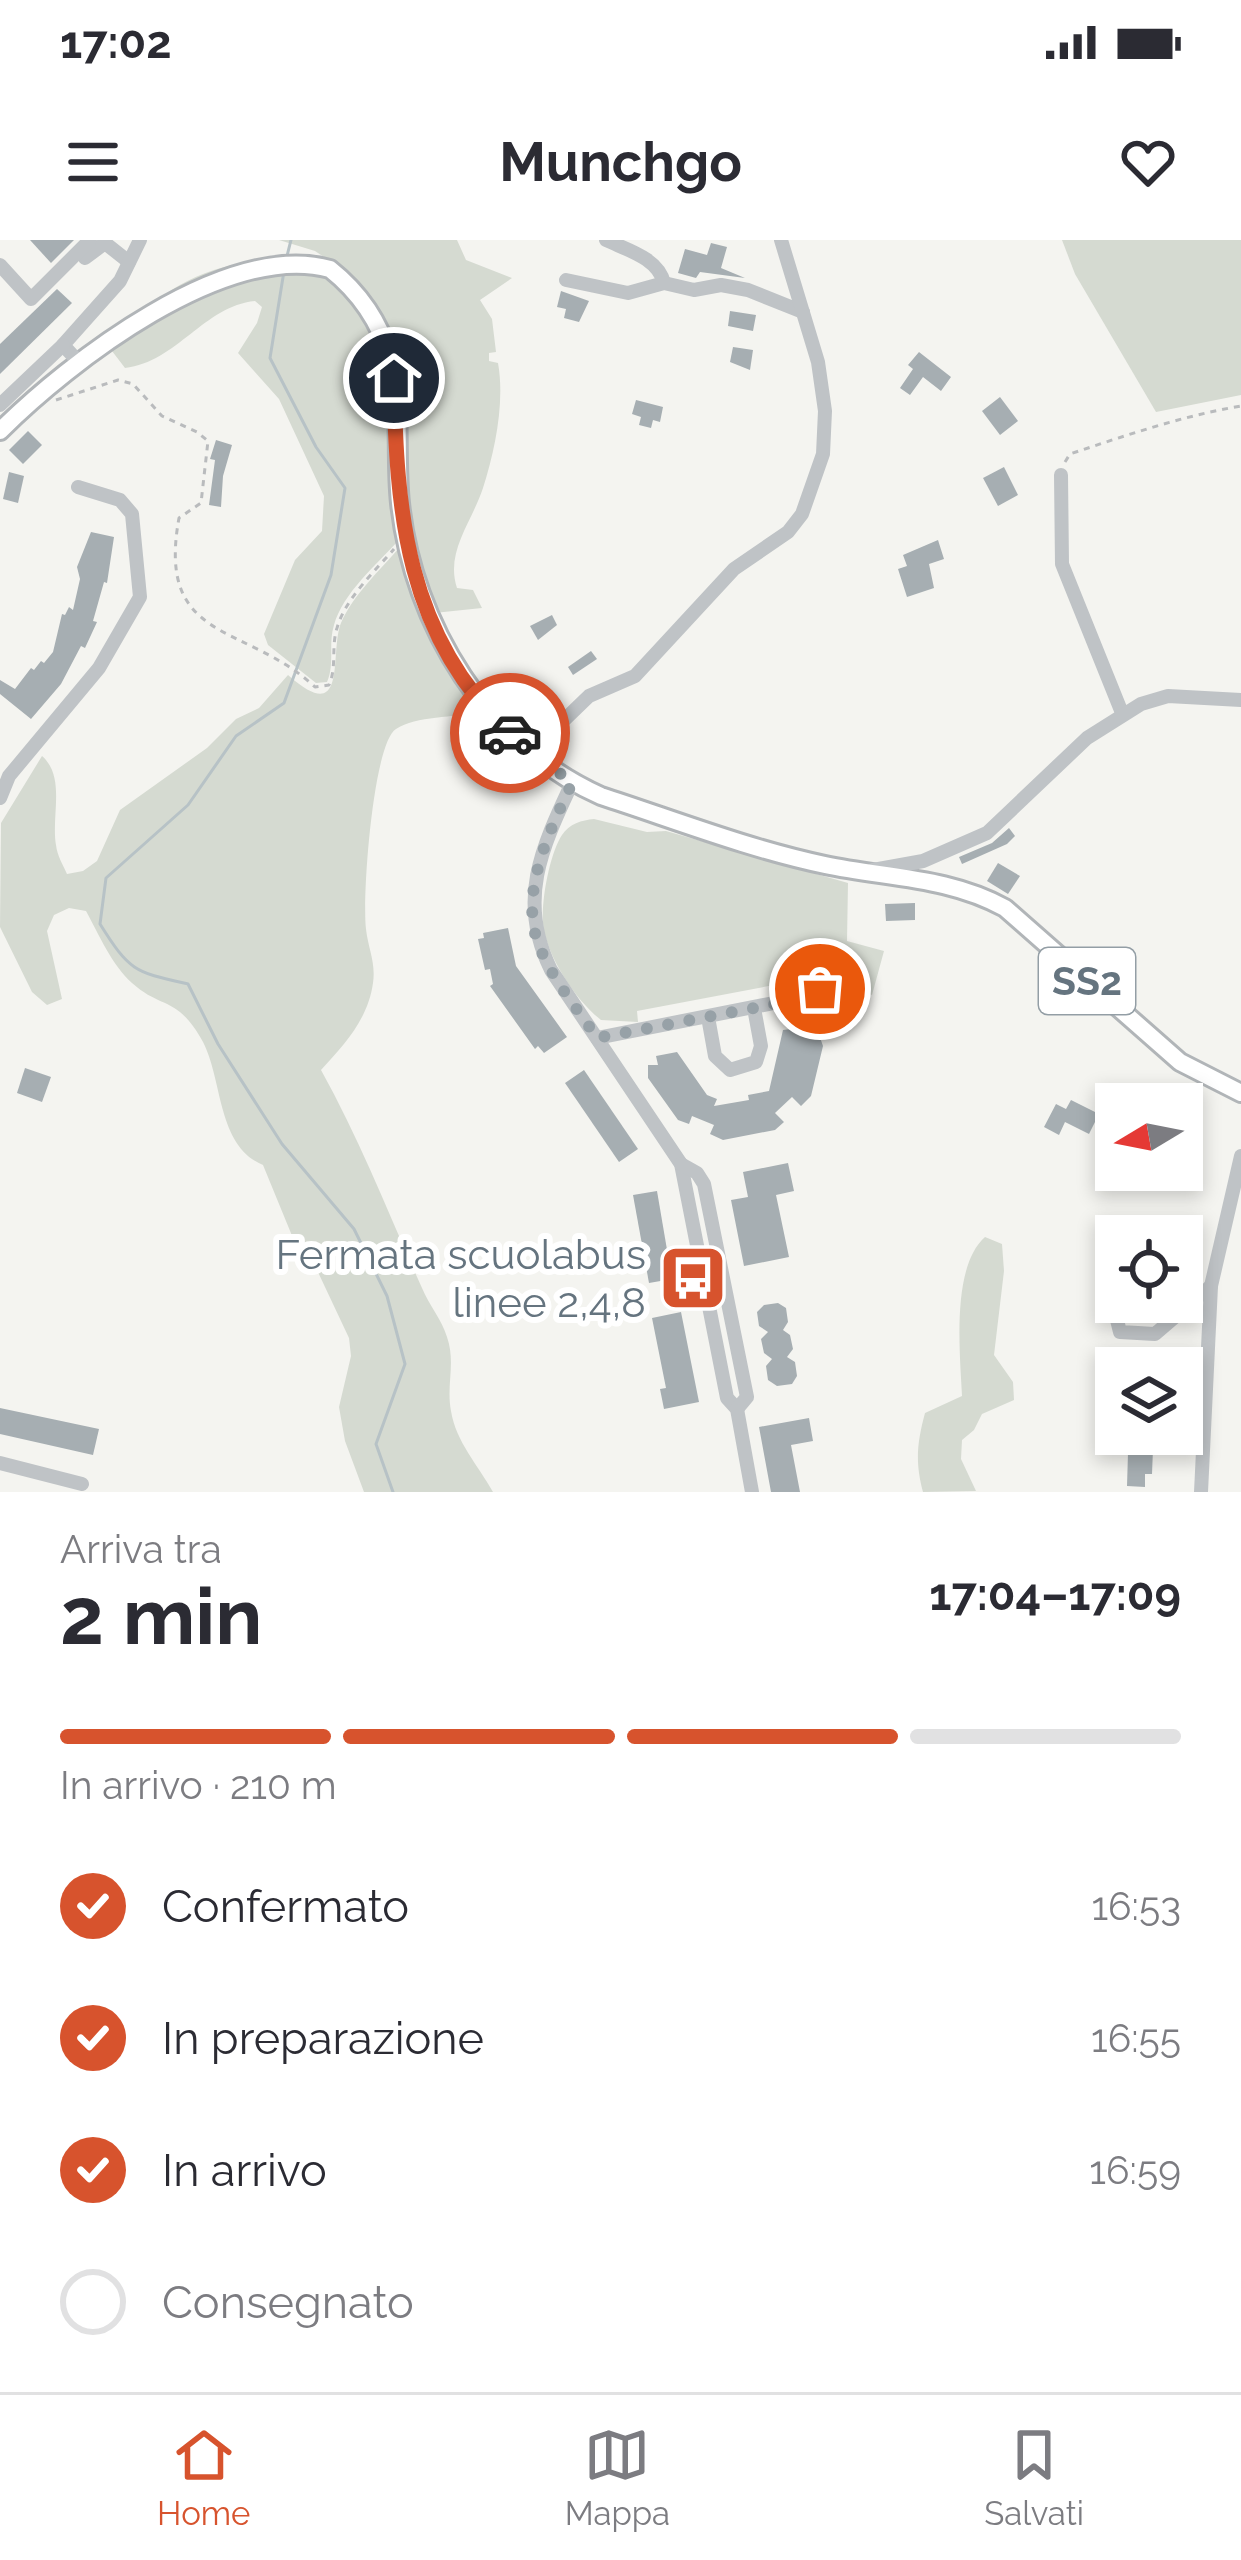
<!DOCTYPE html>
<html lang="it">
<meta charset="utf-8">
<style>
:root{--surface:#fff;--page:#f2f2f3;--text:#2b2b33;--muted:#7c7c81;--line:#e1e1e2;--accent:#d7532d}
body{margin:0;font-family:Raleway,sans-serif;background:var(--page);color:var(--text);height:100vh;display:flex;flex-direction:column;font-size:45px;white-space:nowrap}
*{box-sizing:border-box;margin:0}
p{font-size:39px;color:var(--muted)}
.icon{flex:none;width:66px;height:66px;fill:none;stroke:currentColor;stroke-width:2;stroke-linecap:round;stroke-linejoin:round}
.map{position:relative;height:1252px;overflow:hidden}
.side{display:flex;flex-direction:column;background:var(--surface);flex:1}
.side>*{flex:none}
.needle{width:78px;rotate:260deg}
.tools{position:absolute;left:1095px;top:843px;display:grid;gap:24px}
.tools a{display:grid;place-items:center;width:108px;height:108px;border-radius:0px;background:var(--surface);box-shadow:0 6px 18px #0003;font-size:60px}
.pin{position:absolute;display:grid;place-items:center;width:102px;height:102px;color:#fff;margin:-51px;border:6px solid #fff;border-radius:50%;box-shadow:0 3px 12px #0007}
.courier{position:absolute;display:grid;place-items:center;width:120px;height:120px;margin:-60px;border:9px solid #d7532d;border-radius:50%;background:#fff;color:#222;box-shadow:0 3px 15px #0007}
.headline em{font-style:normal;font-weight:700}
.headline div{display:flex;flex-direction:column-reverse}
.headline{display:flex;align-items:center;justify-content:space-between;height:204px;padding:0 60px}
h1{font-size:78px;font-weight:700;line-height:90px}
.bar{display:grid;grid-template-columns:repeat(4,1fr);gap:18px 12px;align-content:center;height:144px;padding:0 60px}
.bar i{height:15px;border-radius:9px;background:var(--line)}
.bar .on{background:var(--accent)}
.bar p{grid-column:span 4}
ol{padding:0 60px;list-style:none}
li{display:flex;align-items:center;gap:36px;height:132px}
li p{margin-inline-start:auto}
li .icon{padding:12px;border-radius:50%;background:var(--accent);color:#fff;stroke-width:4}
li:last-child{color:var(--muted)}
li i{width:66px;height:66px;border:6px solid var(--line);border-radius:50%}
.status{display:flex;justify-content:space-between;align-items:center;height:84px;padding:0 60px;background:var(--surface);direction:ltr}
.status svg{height:33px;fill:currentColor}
header{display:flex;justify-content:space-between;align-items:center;height:156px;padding:0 60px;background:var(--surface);font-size:54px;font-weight:700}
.menu{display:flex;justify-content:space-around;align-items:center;height:168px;border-top:3px solid var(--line);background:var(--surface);font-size:33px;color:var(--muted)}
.menu a{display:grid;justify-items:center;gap:6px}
.menu .on{color:var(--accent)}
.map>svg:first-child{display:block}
</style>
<div class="status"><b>17:02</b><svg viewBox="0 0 49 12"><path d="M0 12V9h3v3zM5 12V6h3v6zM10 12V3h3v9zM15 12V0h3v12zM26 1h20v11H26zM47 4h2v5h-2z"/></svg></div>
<header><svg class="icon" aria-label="menu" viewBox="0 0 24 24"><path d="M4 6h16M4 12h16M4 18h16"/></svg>Munchgo<svg class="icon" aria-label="heart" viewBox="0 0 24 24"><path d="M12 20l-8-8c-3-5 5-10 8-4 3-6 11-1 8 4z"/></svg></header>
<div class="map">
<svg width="1241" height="1252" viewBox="0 0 1241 1252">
<rect width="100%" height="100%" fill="#f4f4f0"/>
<g fill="#d5dad1">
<path d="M 279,0 L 457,0 L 466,20 L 512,38 L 480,60 L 492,79 L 496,112 L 489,113 L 489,121 L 498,123 C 505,162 495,211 483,248 C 472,282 445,312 457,348 L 473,350 L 482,368 L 434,373 L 421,338 L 407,256 L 401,137 L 342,29 L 315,11 Z"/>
<path d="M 1062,0 L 1241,0 L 1241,155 L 1156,172 L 1075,34 Z"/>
<path d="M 279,18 L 316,30 L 333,42 L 373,90 L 388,139 L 390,210 L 399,300 C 377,324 343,353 334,385 C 328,404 335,424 327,442 L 316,443 L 268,405 L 264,394 L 295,320 L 322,291 L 324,256 L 279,159 L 238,113 L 257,83 L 262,67 L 255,61 C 204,66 177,122 125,128 L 112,111 L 111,98 C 172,45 197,26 279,18 Z"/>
<path d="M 400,307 L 422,375 L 479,473 C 455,477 416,476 396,489 C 373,503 362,658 366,689 C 368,708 376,723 373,743 C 368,779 345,804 321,830 C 360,900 389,975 422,1048 C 429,1065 442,1080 447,1097 C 456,1123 446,1145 451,1171 C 456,1202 478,1225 493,1252 L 364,1252 L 345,1201 L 339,1167 L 351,1116 L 349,1098 L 317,1030 L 295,1003 L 263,925 C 217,906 223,841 203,802 C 177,755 162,770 132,743 C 112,725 99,695 86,671 L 69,668 L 54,675 L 47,691 L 62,759 L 47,765 L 32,752 L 0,687 L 1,583 L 42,516 C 66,537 51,576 56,605 C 57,615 63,625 67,634 L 83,631 L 97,621 L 120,570 L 207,508 L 236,479 L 259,468 L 288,435 C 349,489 329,412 341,383 C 353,355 380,330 400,307 Z"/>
<path d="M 594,579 L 647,592 L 666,591 L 848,643 L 847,701 L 884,711 L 872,755 L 853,747 L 856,735 L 850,719 L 828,710 L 812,719 L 804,746 L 798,750 L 795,741 L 637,771 L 638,782 L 601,780 C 577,761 553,725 545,695 C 538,673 549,614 562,595 C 569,584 582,580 594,579 Z"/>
<path d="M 985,997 L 1002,1004 L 1004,1031 L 994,1115 L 1013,1142 L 1014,1160 L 982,1174 L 974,1190 L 962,1200 L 961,1219 L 976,1251 L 923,1252 C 915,1222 917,1203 925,1173 L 962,1156 C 960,1113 951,1027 985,997 Z"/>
</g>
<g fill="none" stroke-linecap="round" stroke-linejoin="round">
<g stroke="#b7c2c6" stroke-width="3">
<path d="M 287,16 L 291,0"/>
<path d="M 284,31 L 270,118 L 316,207 L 345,248 L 331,335 L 284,463 L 236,496 L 188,565 L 106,638 L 100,684 C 130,732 135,732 188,744 L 218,804 L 282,904 L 354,989 L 387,1056 L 405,1124 L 376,1204 L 393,1252"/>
</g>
</g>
<g fill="#a6aeb2">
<path d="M 30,0 L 74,0 L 51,23 Z"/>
<path d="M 711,3 L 727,7 L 721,28 L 745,38 L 700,32 L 696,38 L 678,33 L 685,9 L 707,15 Z"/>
<path d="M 57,49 L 72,63 L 0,134 L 0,104 Z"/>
<path d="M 561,51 L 589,61 L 579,82 L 564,78 L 566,69 L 557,67 Z"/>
<path d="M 730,71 L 756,75 L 753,91 L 728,86 Z"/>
<path d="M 733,107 L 753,110 L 750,130 L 730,122 Z"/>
<path d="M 919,112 L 951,137 L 941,151 L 923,137 L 910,155 L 900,148 L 913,129 L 908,125 Z"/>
<path d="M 1000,157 L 1018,181 L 1000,195 L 982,171 Z"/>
<path d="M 636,160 L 663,167 L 660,182 L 653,180 L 651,188 L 639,185 L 641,177 L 632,174 Z"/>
<path d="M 28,191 L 42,205 L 23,224 L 9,210 Z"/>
<path d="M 216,200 L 232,205 L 223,236 L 221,267 L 209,265 L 215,220 L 210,219 Z"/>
<path d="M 1004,227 L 1018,255 L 998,266 L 983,238 Z"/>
<path d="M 9,232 L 24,236 L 18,263 L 3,259 Z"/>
<path d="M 91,292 L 114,297 L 107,343 L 104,342 L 93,381 L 97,382 L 85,408 L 81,406 L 61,444 L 31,479 L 0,454 L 0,440 L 15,449 L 31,428 L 34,430 L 41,421 L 44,423 L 53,412 L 62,374 L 65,375 L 69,367 L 73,370 L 80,339 L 77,327 Z"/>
<path d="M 938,300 L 944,319 L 929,324 L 934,348 L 907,357 L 898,329 L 907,326 L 903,315 Z"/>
<path d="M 552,375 L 557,385 L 538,400 L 530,386 Z"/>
<path d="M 591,411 L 597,419 L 573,435 L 568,427 Z"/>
<path d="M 1009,588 L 1015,596 L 1007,604 L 962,624 L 959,617 L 992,603 Z"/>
<path d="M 998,623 L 1020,636 L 1008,654 L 987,641 Z"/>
<path d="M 915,663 L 915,680 L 886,681 L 885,664 Z"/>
<path d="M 508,688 L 516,726 L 567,797 L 544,813 L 538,806 L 535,809 L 490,746 L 493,744 L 490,729 L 485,730 L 478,699 L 484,698 L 483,693 Z"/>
<path d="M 816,786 L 823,806 L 811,856 L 801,866 L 792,857 L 775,873 L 784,882 L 775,890 L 723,900 L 710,894 L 714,885 L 692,876 L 689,884 L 678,880 L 648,838 L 648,825 L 658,825 L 656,816 L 677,812 L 707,855 L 717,859 L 714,866 L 749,860 L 748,855 L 769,851 L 783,790 Z"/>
<path d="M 25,828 L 51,837 L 42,862 L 17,853 Z"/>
<path d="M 584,830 L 638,909 L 619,922 L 565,843 Z"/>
<path d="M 1071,860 L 1099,874 L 1089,894 L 1065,882 L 1059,895 L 1044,887 L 1056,864 L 1066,869 Z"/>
<path d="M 788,923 L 794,951 L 776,955 L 789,1017 L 744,1026 L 731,960 L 748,957 L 743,932 Z"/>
<path d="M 657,951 L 672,1039 L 649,1043 L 633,955 Z"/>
<path d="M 1130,1062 L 1152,1062 L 1151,1082 L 1129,1081 Z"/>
<path d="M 778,1063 L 786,1068 L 788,1082 L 783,1090 L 790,1095 L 793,1109 L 787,1117 L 795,1122 L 797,1136 L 792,1144 L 777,1146 L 768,1140 L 766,1126 L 772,1119 L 764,1113 L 761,1099 L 768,1092 L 759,1086 L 757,1072 L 764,1065 Z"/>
<path d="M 681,1072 L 699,1162 L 664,1169 L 660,1149 L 666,1148 L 652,1078 Z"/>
<path d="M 0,1168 L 99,1189 L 93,1215 L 0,1194 Z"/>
<path d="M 809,1178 L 813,1201 L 791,1205 L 800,1252 L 771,1252 L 759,1187 Z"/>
<path d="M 1139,1208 L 1153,1209 L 1152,1234 L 1145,1234 L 1145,1247 L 1127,1246 L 1128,1213 L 1138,1213 Z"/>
</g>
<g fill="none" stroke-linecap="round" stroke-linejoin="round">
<g stroke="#b1b5b8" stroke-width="22">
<path id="major" d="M 0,191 C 68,123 226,0 330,29 C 359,52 380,83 390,118 C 402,164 395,216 400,263 C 413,385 487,505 601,556 C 675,580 749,609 825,625 C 887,638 949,637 1005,668 L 1180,822 L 1241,853"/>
</g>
<g stroke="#b9bbbd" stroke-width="3" stroke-dasharray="6 6" stroke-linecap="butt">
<path d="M 56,160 L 118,140 L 133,144 L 162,176 L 197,192 L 208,201 L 201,263 L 179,278 C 156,404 245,382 315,447 L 329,445 C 337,427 331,407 337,388 C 345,359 375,331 394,309"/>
<path d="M 1065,222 L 1070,214 C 1127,195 1182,176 1241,166"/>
</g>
<g stroke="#bfc3c6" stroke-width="14">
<path d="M 606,0 C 627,10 658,18 664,43"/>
<path d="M 85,18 L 105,3 L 129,22"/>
<path d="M 0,25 L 31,59 L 90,0"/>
<path d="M 566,40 L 628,53 L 664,43 L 694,50 L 721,45 L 748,50 L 803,72"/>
<path d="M 75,118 L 63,105 L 120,41 L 140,0"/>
<path d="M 0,165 L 63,105"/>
<path d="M 1061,235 L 1062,324 L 1122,473"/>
<path d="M 531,512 L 589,456 L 635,436 L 734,329 L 788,292 L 802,274 L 823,214 L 825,171 L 818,122 L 781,0"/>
<path d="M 572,543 C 541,609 517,661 551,730 L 681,924 L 727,1158 L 737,1169 L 752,1252"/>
<path d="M 0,558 L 9,536 L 99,428 L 140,357 L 132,274 L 120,260 L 78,247"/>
<path d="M 873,630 L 923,621 L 987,593 L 1087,498 L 1141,464 L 1168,456 L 1241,460"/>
<circle cx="832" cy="737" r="17"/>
<path d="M 708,777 L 715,816 L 730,830 L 756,822 L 761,806 L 754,768"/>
<path d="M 597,798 L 824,753"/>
<path d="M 681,924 L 697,933 L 704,944 L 747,1157 L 737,1169"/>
<path d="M 1119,1062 L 1116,1076 L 1120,1092 L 1155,1094 L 1211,1046"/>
<path d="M 0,1223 L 82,1244"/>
<path d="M 1201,1252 L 1211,1046 L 1241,916"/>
</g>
<use href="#major" stroke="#fff" stroke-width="16"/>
</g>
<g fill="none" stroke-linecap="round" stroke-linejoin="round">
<path stroke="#97a1a7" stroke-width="12" stroke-dasharray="0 21.6" d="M 510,493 L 572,543 C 551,588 519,652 538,703 C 551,738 577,768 597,798 L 801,759 L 824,752 L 820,749"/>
<path stroke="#d7532d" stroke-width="15" d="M 394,138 C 396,271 406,397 510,493"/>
</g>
<defs>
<g id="bus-square" transform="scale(3.45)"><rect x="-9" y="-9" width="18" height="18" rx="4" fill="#d7532d" stroke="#fff"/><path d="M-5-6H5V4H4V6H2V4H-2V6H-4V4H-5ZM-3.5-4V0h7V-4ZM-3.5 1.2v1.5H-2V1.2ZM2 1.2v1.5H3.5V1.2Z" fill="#fff"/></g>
</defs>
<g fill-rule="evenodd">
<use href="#bus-square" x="693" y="1038"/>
</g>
<g text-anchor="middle" stroke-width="12" stroke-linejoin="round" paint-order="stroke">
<rect fill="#fff" stroke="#939ea5" stroke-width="3" x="1039" y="708" width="96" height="66" rx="9"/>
<g font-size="39" font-weight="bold" fill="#65747f">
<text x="1087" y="755">SS2</text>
</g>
<g font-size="42" fill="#65747f" stroke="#fff" text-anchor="end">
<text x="646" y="1029">Fermata scuolabus<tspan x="646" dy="48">linee 2,4,8</tspan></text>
</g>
</g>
</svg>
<div class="tools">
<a><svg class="needle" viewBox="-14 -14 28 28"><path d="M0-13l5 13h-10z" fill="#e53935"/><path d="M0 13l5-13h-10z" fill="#7c7c81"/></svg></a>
<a><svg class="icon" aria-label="locate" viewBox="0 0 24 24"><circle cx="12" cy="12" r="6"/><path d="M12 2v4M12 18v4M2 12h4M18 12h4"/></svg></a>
<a><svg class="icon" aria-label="layers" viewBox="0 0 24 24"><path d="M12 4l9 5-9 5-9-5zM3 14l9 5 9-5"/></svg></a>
</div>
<div class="pin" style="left:820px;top:749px;background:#ea580c"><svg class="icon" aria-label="bag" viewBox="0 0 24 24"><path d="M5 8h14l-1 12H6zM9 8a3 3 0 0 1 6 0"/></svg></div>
<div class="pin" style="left:394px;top:138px;background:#1f2937"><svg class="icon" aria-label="home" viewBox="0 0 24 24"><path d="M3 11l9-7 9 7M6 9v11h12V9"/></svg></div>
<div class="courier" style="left:510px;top:493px"><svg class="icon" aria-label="car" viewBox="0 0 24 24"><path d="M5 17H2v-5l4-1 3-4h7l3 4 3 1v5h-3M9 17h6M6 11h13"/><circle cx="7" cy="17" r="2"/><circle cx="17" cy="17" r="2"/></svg></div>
</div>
<section class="side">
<div class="headline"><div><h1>2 min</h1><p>Arriva tra</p></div><em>17:04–17:09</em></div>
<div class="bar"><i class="on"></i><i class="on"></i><i class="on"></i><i></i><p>In arrivo · 210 m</p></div>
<ol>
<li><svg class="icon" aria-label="check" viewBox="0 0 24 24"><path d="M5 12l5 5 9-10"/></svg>Confermato<p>16:53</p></li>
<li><svg class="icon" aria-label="check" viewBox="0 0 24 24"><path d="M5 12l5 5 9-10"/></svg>In preparazione<p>16:55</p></li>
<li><svg class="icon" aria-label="check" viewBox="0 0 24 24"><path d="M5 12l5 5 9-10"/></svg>In arrivo<p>16:59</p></li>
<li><i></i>Consegnato</li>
</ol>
</section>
<nav class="menu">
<a class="on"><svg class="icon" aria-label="home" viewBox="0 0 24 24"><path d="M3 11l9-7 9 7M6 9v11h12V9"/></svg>Home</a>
<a><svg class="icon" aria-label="map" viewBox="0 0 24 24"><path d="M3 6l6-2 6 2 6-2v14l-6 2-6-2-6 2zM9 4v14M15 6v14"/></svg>Mappa</a>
<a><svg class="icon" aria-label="saved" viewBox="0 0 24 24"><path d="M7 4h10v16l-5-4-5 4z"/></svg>Salvati</a>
</nav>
